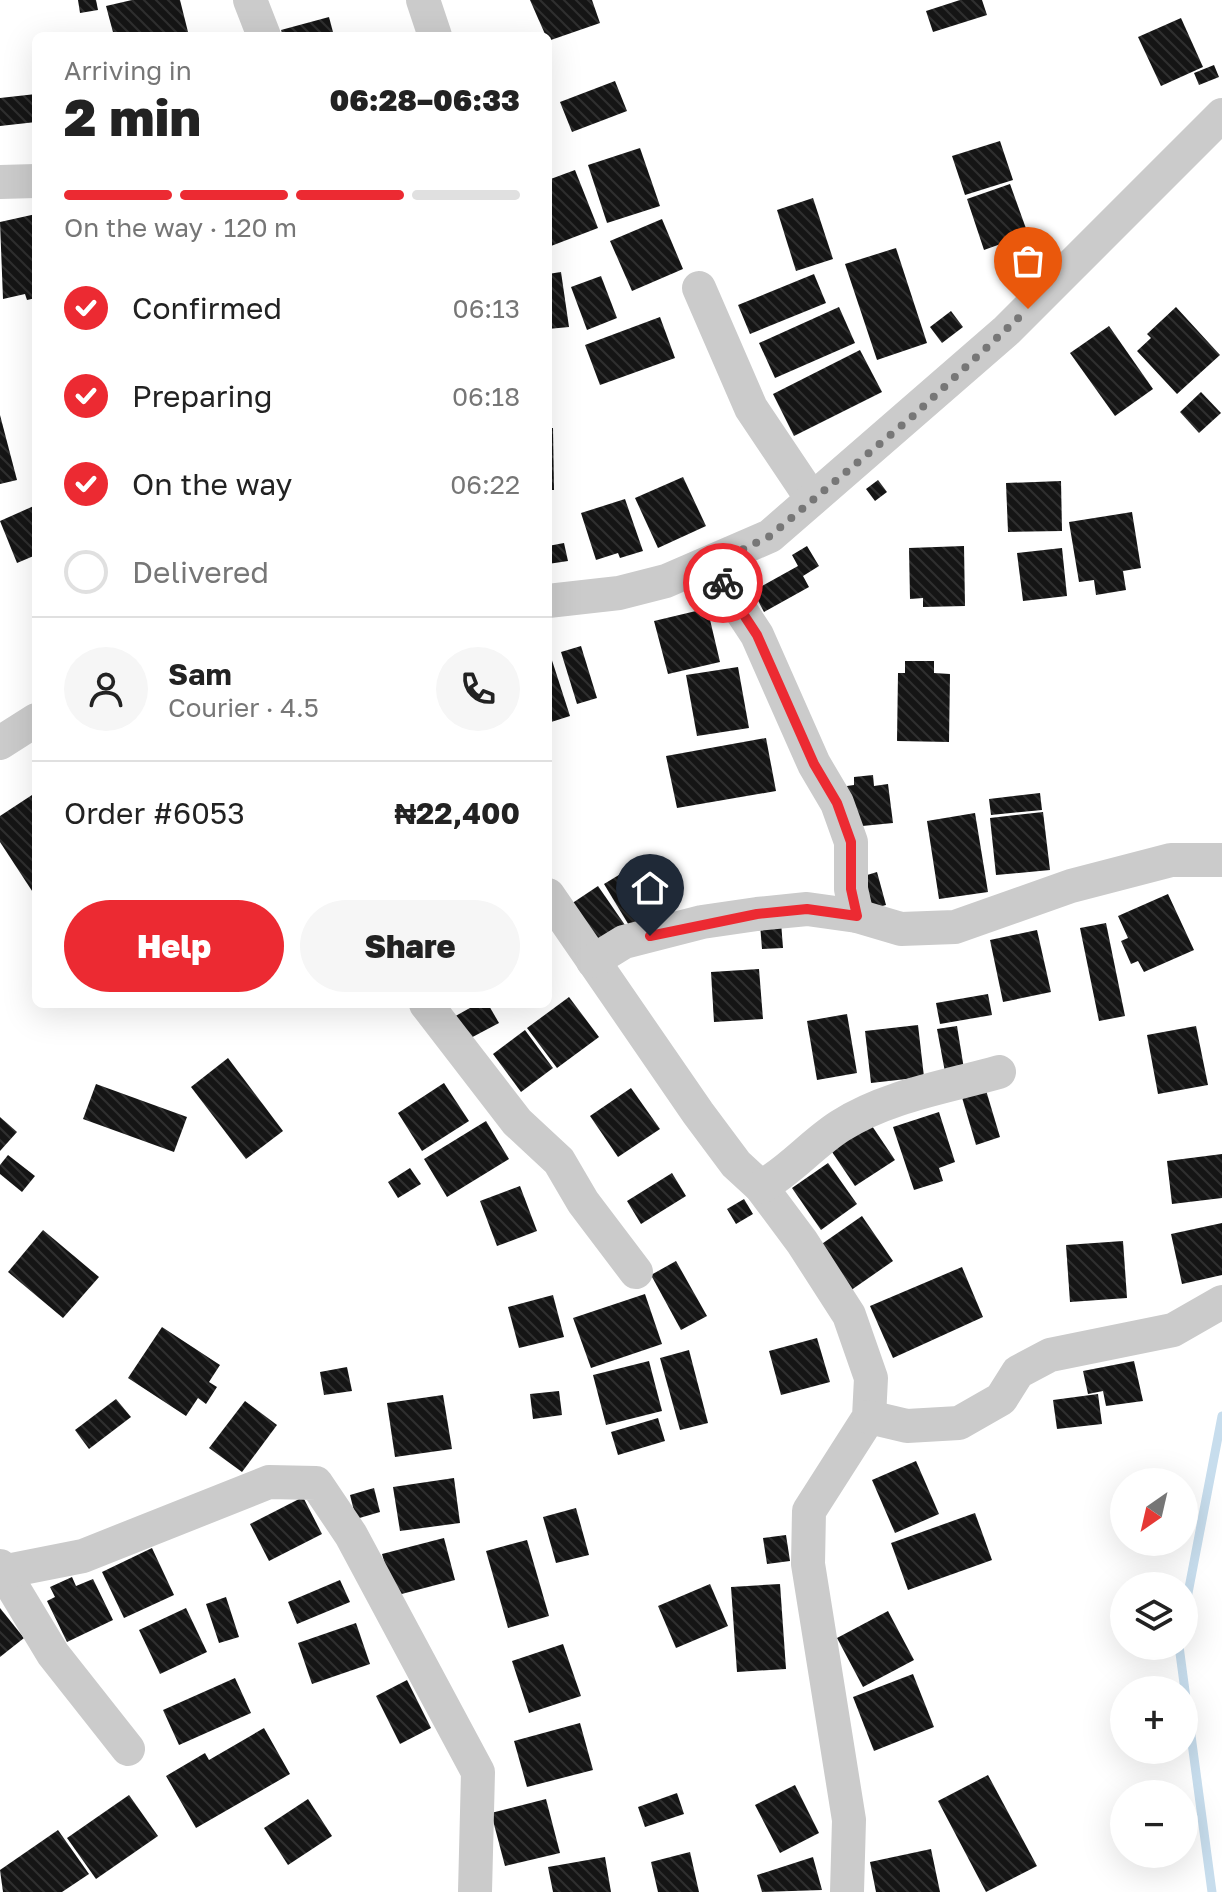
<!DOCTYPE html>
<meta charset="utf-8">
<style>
:root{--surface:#fff;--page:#f6f6f6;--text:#222;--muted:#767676;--line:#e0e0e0;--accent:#ec2a32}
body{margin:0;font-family:"Golos Text",sans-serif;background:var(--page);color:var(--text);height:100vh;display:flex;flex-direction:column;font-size:30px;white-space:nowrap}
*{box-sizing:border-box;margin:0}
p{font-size:26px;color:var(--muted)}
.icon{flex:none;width:44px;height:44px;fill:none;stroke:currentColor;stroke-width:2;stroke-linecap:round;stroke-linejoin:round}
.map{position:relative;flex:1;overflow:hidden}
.details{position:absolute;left:32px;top:32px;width:520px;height:976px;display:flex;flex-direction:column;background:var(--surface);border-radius:12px;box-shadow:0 8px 32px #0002}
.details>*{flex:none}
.needle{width:52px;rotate:214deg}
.controls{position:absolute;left:1110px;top:1468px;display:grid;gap:16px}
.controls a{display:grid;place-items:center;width:88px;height:88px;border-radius:50%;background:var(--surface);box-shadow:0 8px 32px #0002;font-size:40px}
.pin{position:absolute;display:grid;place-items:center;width:68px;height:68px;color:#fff;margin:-82px -34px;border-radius:50% 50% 50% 0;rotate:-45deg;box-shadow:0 0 8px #0007}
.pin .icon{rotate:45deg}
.courier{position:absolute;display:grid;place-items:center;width:80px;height:80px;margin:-40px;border:6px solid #ec2a32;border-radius:50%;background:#fff;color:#222;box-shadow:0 2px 10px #0007}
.summary em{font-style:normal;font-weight:800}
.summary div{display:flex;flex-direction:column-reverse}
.summary{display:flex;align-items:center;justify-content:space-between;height:136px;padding:0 32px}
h1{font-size:52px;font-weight:800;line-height:60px}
.bar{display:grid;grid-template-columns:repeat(4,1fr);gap:12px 8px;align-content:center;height:96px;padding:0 32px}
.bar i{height:10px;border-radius:6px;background:var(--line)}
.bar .current{background:var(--accent)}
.bar p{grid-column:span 4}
.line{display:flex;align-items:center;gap:20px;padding:0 32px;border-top:2px solid var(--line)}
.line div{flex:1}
.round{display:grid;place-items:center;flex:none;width:84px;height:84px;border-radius:42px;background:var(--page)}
ol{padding:0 32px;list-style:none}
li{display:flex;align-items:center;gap:24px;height:88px}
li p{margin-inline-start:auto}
li .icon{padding:8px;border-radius:50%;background:var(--accent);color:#fff;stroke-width:4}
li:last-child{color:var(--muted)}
li i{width:44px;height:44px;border:4px solid var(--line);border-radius:50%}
.button{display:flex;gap:16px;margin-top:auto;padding:16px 32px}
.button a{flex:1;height:92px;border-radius:48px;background:var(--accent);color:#fff;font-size:32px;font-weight:800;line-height:92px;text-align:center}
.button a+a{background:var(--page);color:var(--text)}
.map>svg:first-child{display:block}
</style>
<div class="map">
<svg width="1222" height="1892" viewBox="0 0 1222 1892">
<defs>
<pattern id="building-back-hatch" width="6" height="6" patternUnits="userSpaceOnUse" patternTransform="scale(2)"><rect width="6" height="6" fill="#151515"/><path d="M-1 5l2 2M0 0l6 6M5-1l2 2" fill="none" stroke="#2f2f2f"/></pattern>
</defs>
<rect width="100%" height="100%" fill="#fff"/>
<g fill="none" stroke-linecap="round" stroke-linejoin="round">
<g stroke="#c7dded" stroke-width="9">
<path d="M 1184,1614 L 1222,1416"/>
<path d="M 1179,1646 L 1212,1892"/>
</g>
</g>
<g fill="url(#building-back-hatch)">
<path d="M 78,0 L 96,0 L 98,10 L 80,13 Z"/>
<path d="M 132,0 L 180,0 L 189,36 L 114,36 L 106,6 Z"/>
<path d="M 530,0 L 592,0 L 600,23 L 548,41 Z"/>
<path d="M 960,0 L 982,0 L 987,15 L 933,32 L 926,11 Z"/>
<path d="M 329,17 L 334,36 L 283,36 L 281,30 Z"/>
<path d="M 1181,18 L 1203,67 L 1161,86 L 1138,37 Z"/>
<path d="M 1214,65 L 1219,77 L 1199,85 L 1194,73 Z"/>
<path d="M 615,81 L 627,111 L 572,132 L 560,102 Z"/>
<path d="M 36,94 L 36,122 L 0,126 L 0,98 Z"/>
<path d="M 1000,141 L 1013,180 L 965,195 L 952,156 Z"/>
<path d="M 640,148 L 660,206 L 607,223 L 588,165 Z"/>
<path d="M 575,170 L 598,228 L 551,246 L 548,180 Z"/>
<path d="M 1010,184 L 1028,234 L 984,250 L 967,199 Z"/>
<path d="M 813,198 L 833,259 L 796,271 L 777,210 Z"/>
<path d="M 36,214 L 36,298 L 27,300 L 25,294 L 3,299 L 0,222 Z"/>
<path d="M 662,219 L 683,269 L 632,291 L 610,241 Z"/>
<path d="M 896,248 L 927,343 L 877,360 L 845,264 Z"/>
<path d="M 561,272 L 569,327 L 548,329 L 548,274 Z"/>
<path d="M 814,274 L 826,303 L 750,334 L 738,305 Z"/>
<path d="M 601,276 L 617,318 L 587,330 L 571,287 Z"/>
<path d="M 839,307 L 855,343 L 775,378 L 759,343 Z"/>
<path d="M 1176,307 L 1220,355 L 1177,394 L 1137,351 L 1151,338 L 1147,334 Z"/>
<path d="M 951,311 L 963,327 L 942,343 L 930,327 Z"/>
<path d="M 660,317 L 675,358 L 600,385 L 585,345 Z"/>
<path d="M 1109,326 L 1153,389 L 1115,416 L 1070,353 Z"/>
<path d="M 860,350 L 882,392 L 794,436 L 773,394 Z"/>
<path d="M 1201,392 L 1221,413 L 1199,433 L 1180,412 Z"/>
<path d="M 0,415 L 17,480 L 0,484 Z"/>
<path d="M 548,428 L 553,428 L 554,490 L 548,490 Z"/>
<path d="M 683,477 L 706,526 L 658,548 L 635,498 Z"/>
<path d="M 878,480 L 887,492 L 875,501 L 866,489 Z"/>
<path d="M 1061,481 L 1062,531 L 1008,532 L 1006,483 Z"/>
<path d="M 625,499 L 643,551 L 620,558 L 618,553 L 596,560 L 581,513 Z"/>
<path d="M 36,505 L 36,555 L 17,563 L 0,521 Z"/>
<path d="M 1132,512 L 1141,568 L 1123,571 L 1126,590 L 1096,595 L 1094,580 L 1079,582 L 1069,522 Z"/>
<path d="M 564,543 L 568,561 L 548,564 L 548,546 Z"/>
<path d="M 807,546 L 819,566 L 803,576 L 809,587 L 764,612 L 753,591 L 798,566 L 792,555 Z"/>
<path d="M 964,546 L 965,606 L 923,607 L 923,598 L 910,599 L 909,548 Z"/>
<path d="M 1062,548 L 1067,596 L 1023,601 L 1017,553 Z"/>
<path d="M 710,590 L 714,605 L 707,607 L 720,662 L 668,674 L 654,621 L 696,611 L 692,595 Z"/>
<path d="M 581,646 L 597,698 L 577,704 L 561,652 Z"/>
<path d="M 548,648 L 570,716 L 548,723 Z"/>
<path d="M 905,661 L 934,661 L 934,673 L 950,674 L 949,742 L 897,741 L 898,673 L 905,673 Z"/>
<path d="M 738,667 L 749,728 L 697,736 L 686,675 Z"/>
<path d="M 766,738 L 776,791 L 677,808 L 666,756 Z"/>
<path d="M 873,775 L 874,786 L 888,784 L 893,823 L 852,827 L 847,786 L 854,785 L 854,777 Z"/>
<path d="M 1040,793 L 1042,810 L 991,815 L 989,799 Z"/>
<path d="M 32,795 L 36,801 L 36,897 L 0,842 L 0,816 Z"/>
<path d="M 1043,812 L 1050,870 L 996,875 L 990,818 Z"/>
<path d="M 975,813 L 988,892 L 939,899 L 927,821 Z"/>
<path d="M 652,855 L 678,898 L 630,927 L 604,884 Z"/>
<path d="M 877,872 L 886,905 L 864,911 L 854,879 Z"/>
<path d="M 598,886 L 627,928 L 593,951 L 565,908 Z"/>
<path d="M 1168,894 L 1194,950 L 1144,972 L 1138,961 L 1131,964 L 1121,941 L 1128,938 L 1118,916 Z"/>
<path d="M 781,922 L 783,948 L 762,949 L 760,924 Z"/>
<path d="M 1106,923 L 1125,1016 L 1099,1021 L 1080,928 Z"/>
<path d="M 1037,930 L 1051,992 L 1003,1002 L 990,940 Z"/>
<path d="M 759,969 L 763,1019 L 714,1022 L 711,972 Z"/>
<path d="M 988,994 L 992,1015 L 940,1024 L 936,1003 Z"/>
<path d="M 569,997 L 599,1037 L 557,1068 L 527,1028 Z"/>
<path d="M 477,1004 L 488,1004 L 499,1023 L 465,1041 L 452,1018 Z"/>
<path d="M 847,1014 L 857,1073 L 817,1080 L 807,1021 Z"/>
<path d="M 918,1025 L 924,1077 L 871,1083 L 865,1031 Z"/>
<path d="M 957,1026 L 964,1069 L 945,1072 L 937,1029 Z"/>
<path d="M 1196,1026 L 1208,1085 L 1158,1094 L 1147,1035 Z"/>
<path d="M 525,1030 L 553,1068 L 521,1092 L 493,1054 Z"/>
<path d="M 228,1058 L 283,1131 L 246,1159 L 191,1087 Z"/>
<path d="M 444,1083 L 469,1121 L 422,1151 L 398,1113 Z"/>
<path d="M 96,1084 L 187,1117 L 174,1152 L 83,1119 Z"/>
<path d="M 985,1087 L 1000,1137 L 976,1145 L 961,1094 Z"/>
<path d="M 631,1088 L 660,1129 L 618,1157 L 590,1116 Z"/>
<path d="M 939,1112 L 955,1162 L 939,1168 L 943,1181 L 914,1190 L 893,1127 Z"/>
<path d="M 0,1117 L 17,1132 L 0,1151 Z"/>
<path d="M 868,1120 L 895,1160 L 855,1186 L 828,1146 Z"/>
<path d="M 486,1121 L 509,1159 L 447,1197 L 424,1159 Z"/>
<path d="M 1222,1154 L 1222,1198 L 1172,1204 L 1167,1161 Z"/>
<path d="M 8,1155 L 35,1176 L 22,1192 L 0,1174 L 0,1165 Z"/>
<path d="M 828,1163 L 857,1204 L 821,1230 L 792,1188 Z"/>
<path d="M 410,1168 L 421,1184 L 398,1198 L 388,1182 Z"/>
<path d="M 672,1173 L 686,1196 L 641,1224 L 627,1201 Z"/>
<path d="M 520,1186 L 537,1231 L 497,1246 L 480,1201 Z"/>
<path d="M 744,1199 L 753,1214 L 736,1224 L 727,1209 Z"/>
<path d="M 862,1216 L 893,1261 L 847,1293 L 816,1248 Z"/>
<path d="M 1222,1223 L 1222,1275 L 1182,1284 L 1171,1234 Z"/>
<path d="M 43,1230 L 99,1277 L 63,1318 L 8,1272 Z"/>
<path d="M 1123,1241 L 1127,1298 L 1070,1302 L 1066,1245 Z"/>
<path d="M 676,1261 L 707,1316 L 681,1330 L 651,1275 Z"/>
<path d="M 962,1267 L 983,1317 L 893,1358 L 870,1306 Z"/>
<path d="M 645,1294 L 662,1344 L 591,1368 L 573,1318 Z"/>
<path d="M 553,1295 L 564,1337 L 519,1348 L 508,1307 Z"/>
<path d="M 162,1327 L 220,1365 L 209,1382 L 217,1387 L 206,1404 L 198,1398 L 186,1416 L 128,1378 Z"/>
<path d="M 817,1338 L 830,1382 L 781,1395 L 769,1351 Z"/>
<path d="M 689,1350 L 708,1423 L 680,1430 L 660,1358 Z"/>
<path d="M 649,1361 L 662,1411 L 606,1425 L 593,1375 Z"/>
<path d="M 1134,1361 L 1143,1401 L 1106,1406 L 1103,1391 L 1088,1394 L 1083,1371 Z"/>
<path d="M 347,1367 L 352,1391 L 324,1395 L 320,1372 Z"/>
<path d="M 559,1391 L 562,1415 L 533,1419 L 530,1394 Z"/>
<path d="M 1098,1394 L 1102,1424 L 1057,1429 L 1053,1400 Z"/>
<path d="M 443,1395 L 452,1449 L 395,1457 L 387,1403 Z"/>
<path d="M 116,1399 L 131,1417 L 89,1449 L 75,1430 Z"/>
<path d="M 245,1401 L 277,1425 L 242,1472 L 209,1448 Z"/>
<path d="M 658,1418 L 665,1441 L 618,1455 L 611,1432 Z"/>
<path d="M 916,1461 L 939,1514 L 895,1533 L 872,1480 Z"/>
<path d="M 454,1478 L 460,1523 L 400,1531 L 393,1487 Z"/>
<path d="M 374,1488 L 380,1512 L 356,1519 L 350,1495 Z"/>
<path d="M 303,1497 L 322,1534 L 269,1561 L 250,1524 Z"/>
<path d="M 576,1508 L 589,1555 L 556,1563 L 543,1517 Z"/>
<path d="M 975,1513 L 992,1560 L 908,1590 L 891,1543 Z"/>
<path d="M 786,1535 L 790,1561 L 767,1564 L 763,1538 Z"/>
<path d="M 444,1538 L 455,1580 L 394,1596 L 382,1554 Z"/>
<path d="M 527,1540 L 549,1616 L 508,1628 L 486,1551 Z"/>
<path d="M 152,1548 L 174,1595 L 124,1618 L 102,1572 Z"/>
<path d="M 72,1577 L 76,1586 L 93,1579 L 113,1620 L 67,1642 L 47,1601 L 55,1597 L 50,1587 Z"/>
<path d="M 340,1580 L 350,1602 L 297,1624 L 288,1602 Z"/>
<path d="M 710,1584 L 728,1626 L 676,1648 L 658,1606 Z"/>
<path d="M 780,1584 L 786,1669 L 737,1672 L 731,1587 Z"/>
<path d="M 226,1597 L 239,1637 L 219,1643 L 206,1604 Z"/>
<path d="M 0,1608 L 24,1638 L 0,1657 Z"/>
<path d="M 186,1608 L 207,1652 L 160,1674 L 139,1630 Z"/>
<path d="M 888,1611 L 914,1660 L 863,1687 L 837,1638 Z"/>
<path d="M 356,1623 L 370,1664 L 312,1684 L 298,1643 Z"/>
<path d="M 563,1644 L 581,1696 L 529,1713 L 512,1661 Z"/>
<path d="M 913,1674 L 934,1727 L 874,1751 L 853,1697 Z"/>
<path d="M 235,1678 L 251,1713 L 179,1745 L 163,1710 Z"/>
<path d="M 407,1680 L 431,1728 L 400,1744 L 376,1696 Z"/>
<path d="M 580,1723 L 593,1770 L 527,1787 L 514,1741 Z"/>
<path d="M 264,1728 L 290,1774 L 196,1828 L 166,1776 L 205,1753 L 209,1760 Z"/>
<path d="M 988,1775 L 1037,1866 L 986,1892 L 938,1801 Z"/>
<path d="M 795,1785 L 819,1833 L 780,1853 L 755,1805 Z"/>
<path d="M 677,1793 L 684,1814 L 645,1827 L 638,1807 Z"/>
<path d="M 129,1795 L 158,1836 L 96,1879 L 67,1838 Z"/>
<path d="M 308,1799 L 332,1836 L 288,1865 L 264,1828 Z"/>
<path d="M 546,1799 L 560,1853 L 505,1866 L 491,1813 Z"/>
<path d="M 58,1830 L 89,1874 L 62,1892 L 3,1892 L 0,1870 Z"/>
<path d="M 931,1849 L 940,1892 L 876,1892 L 870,1862 Z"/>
<path d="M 690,1852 L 699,1892 L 658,1892 L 651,1862 Z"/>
<path d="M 605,1857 L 611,1892 L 553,1892 L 548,1867 Z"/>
<path d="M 813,1857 L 822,1890 L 762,1892 L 757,1875 Z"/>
</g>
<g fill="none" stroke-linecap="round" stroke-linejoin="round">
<g stroke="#cbcbcb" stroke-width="34">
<path d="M 250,0 L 264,36"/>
<path d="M 423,0 L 435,36"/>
<path d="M 0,182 L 36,181"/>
<path d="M 699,288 L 751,408 L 812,499"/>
<path d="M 711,565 L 757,635 L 814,764 L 837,803 L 851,842 L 851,889 L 857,916"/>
<path d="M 548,601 L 619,593 L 666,581 L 770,536 L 1007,330 L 1222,115"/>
<path d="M 0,743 L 36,720"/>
<path d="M 548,895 L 698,1113 L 736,1164 L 761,1187 L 802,1242 L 849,1315 L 871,1378 L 869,1417 L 809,1511 L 808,1564 L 849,1820 L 847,1892"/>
<path d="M 593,961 L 624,942 L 702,922 L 757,914 L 807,909 L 857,916 L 901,929 L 955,927 L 1071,886 L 1171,860 L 1222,860"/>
<path d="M 426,1004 L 517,1122 L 559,1161 L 583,1202 L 636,1272"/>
<path d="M 761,1187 C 791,1170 812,1144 840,1126 C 887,1096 946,1087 999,1072"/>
<path d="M 869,1417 L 907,1426 L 959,1423 L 1001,1399 L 1018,1372 L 1050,1355 L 1173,1330 L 1222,1302"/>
<path d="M 0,1566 L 53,1654 L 128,1749"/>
<path d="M 2,1572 L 83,1556 L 269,1482 L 316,1483 L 351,1535 L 478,1772 L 475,1892"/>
</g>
</g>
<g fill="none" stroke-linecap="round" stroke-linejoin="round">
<path stroke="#777" stroke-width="8" stroke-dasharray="0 14.4" d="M 723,583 L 711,565 L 770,536 L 913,416 L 1028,309"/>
<path stroke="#ec2a32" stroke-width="10" d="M 650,936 L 757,914 L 807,909 L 857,916 L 851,889 L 851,842 L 837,803 L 814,764 L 757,635 L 723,583"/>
</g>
</svg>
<div class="controls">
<a><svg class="needle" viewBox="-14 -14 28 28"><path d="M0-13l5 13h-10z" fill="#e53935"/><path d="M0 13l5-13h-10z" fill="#767676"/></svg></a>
<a><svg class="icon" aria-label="layers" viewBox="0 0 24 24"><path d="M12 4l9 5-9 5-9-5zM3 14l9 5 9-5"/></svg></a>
<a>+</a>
<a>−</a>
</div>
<div class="pin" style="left:1028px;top:309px;background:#ea580c"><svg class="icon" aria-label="bag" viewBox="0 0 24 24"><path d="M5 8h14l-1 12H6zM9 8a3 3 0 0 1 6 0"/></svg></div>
<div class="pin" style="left:650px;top:936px;background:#1f2937"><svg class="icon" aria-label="home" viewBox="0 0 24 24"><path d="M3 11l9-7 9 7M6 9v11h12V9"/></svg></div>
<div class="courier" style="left:723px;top:583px"><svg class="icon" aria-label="bike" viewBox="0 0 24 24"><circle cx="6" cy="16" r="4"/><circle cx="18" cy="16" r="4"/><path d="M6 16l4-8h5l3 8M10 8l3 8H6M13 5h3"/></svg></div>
<section class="details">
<div class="summary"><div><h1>2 min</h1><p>Arriving in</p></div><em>06:28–06:33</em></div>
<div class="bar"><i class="current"></i><i class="current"></i><i class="current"></i><i></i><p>On the way · 120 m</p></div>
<ol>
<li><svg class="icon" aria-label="check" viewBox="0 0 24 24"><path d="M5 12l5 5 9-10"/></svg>Confirmed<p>06:13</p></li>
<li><svg class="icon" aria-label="check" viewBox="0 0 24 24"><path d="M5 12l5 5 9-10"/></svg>Preparing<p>06:18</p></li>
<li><svg class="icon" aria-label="check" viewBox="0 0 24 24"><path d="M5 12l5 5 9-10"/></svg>On the way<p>06:22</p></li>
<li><i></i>Delivered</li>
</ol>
<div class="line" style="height:144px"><a class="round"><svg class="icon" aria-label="person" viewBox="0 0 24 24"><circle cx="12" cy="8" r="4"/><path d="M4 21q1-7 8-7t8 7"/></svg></a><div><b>Sam</b><p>Courier · 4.5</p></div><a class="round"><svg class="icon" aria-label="phone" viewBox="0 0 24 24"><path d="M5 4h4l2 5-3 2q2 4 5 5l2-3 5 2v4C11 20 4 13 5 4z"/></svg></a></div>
<div class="line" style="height:104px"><div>Order #6053</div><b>₦22,400</b></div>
<div class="button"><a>Help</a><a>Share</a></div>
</section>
</div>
